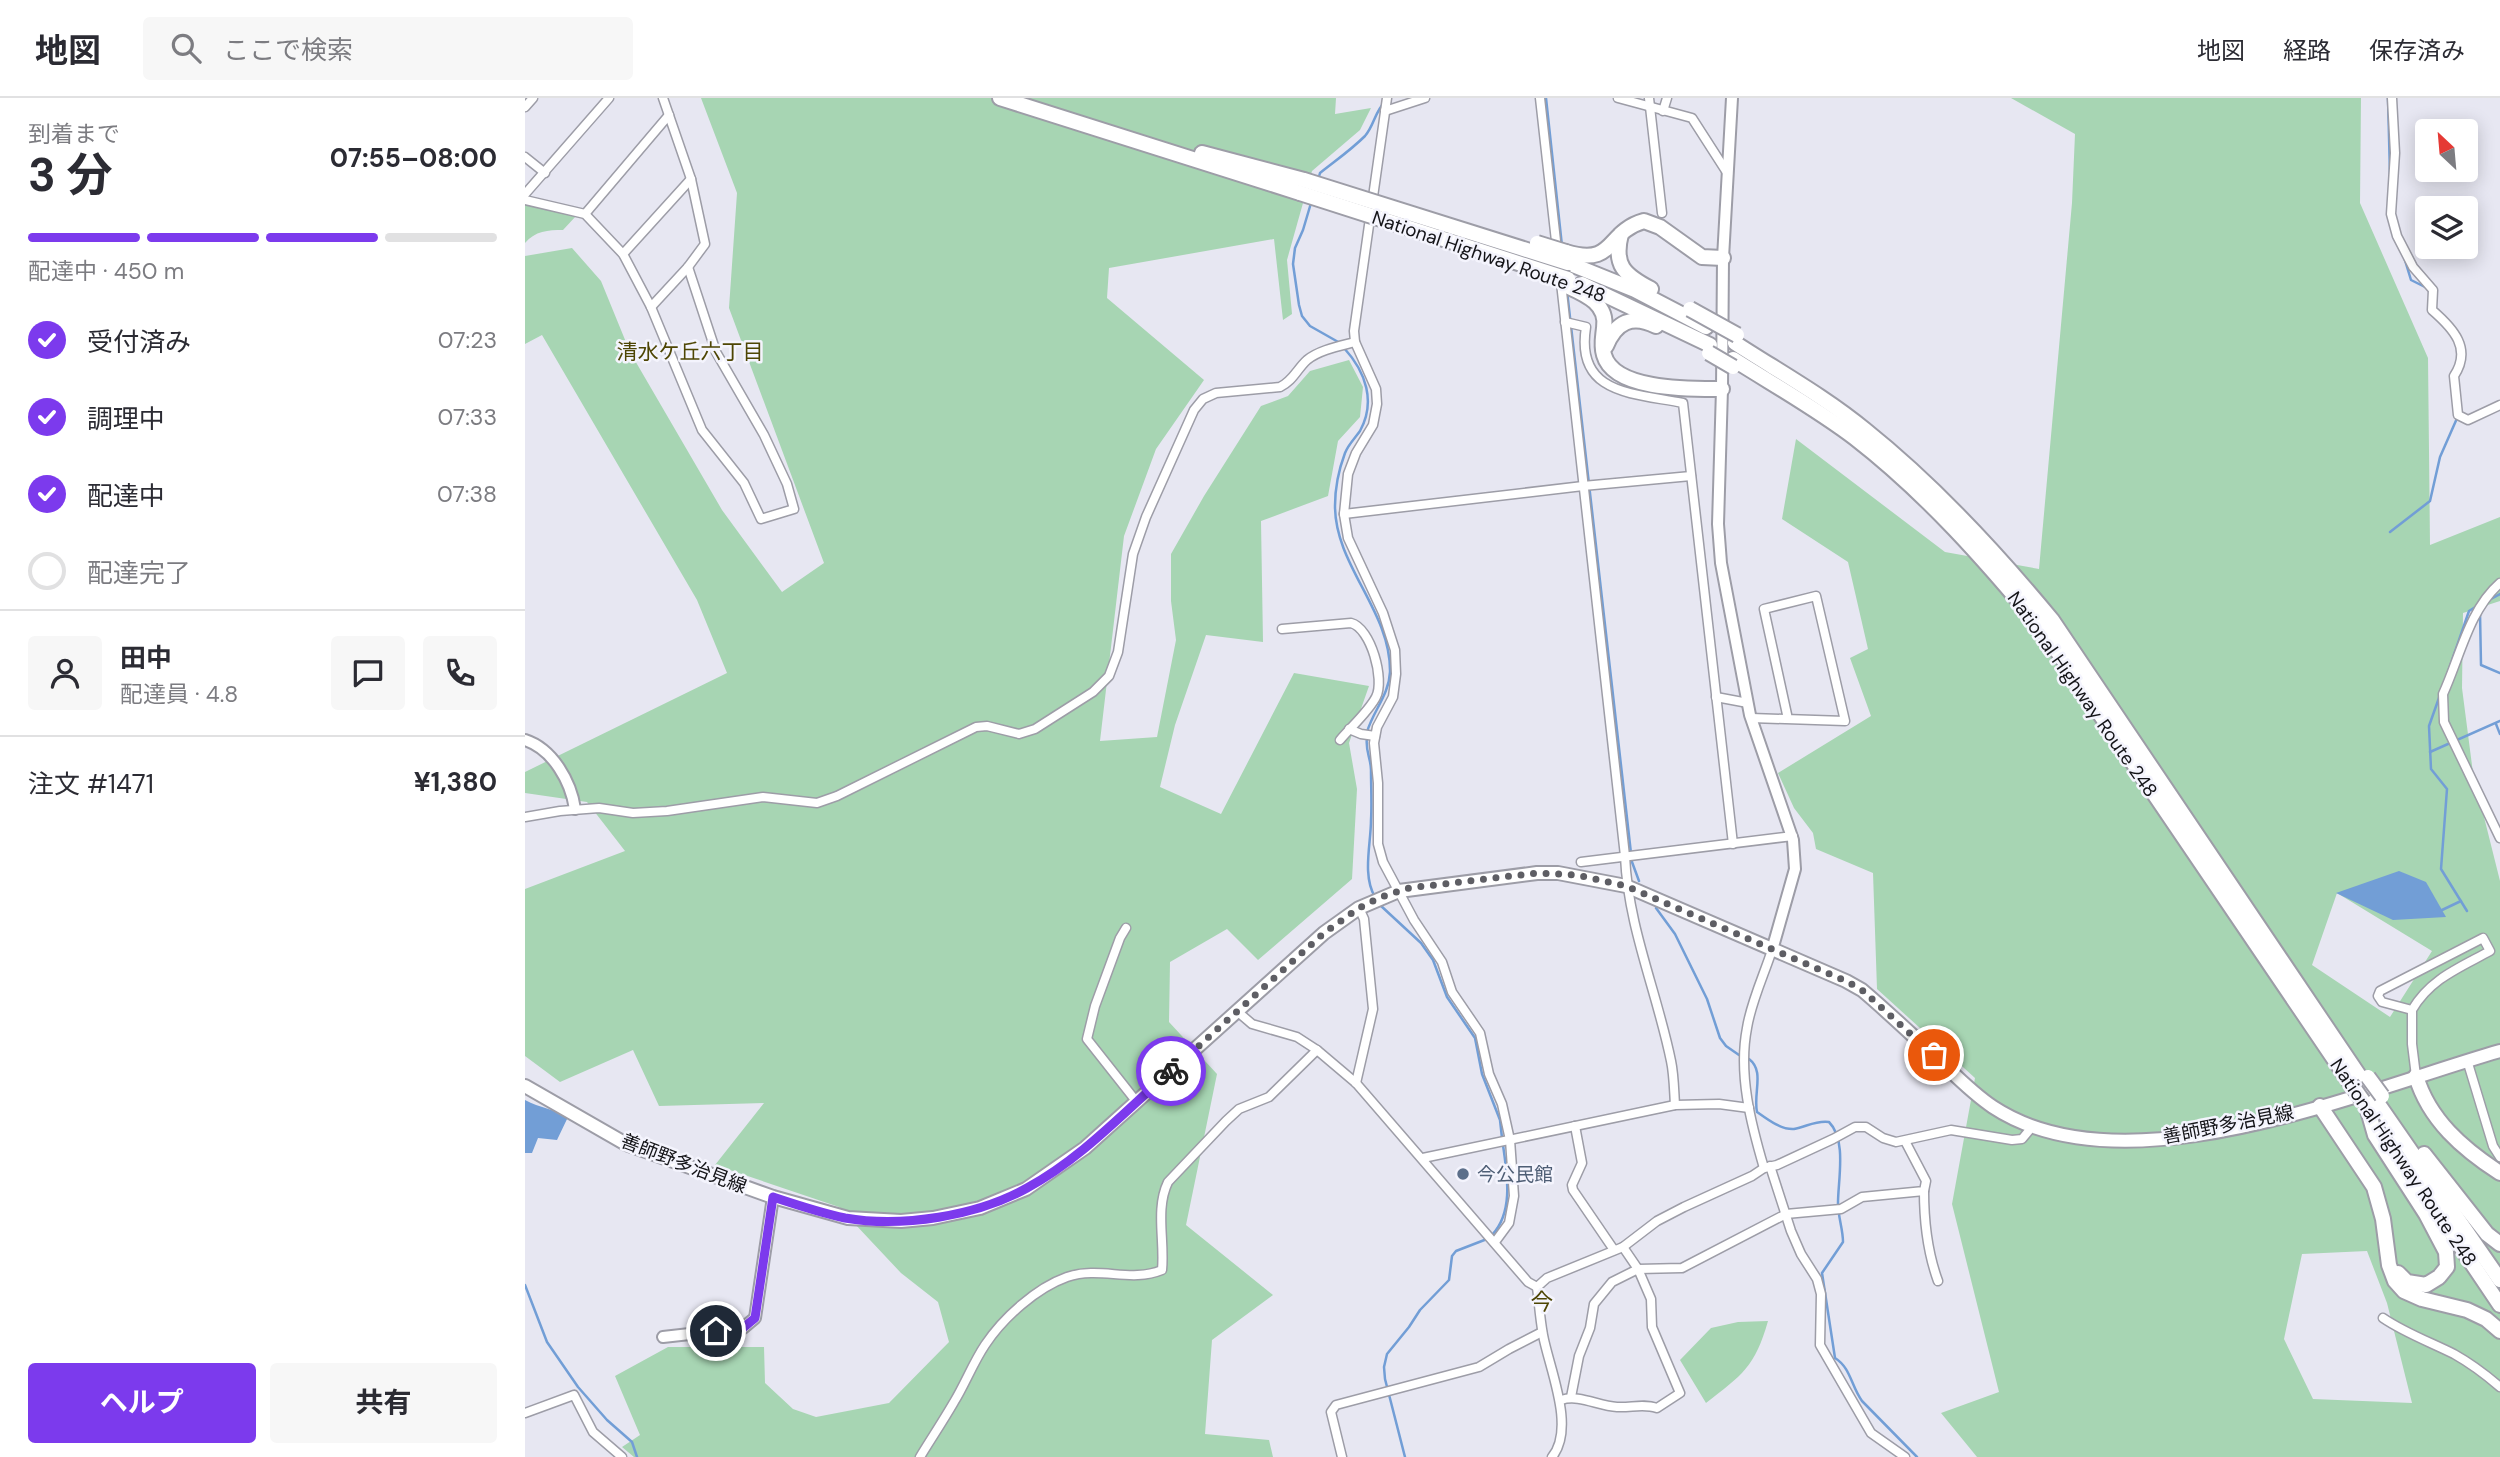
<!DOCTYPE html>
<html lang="ja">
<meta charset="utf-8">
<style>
:root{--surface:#fff;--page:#f7f7f7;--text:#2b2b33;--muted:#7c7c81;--line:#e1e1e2;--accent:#7c3aed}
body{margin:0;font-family:"DM Sans","Noto Sans JP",sans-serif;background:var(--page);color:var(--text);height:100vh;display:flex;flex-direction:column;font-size:26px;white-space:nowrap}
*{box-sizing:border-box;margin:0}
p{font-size:23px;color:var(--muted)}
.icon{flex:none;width:38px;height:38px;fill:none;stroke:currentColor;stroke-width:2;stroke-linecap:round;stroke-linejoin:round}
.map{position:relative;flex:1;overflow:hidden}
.panel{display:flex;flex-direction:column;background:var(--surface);width:525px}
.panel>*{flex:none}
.needle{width:46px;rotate:334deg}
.tools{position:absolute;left:1890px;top:21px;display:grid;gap:14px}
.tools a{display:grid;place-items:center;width:63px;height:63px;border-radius:7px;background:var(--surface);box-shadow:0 4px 18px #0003;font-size:35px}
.pin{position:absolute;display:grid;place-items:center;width:60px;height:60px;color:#fff;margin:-30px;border:4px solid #fff;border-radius:50%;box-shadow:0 2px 7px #0007}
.courier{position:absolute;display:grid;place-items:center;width:70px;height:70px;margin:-35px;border:5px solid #7c3aed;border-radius:50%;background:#fff;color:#222;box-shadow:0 2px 9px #0007}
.head em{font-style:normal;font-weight:700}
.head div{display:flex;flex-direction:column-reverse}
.head{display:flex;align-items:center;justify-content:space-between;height:119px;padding:0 28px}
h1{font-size:46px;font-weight:700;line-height:52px}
.bar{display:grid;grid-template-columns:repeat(4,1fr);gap:10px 7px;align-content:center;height:84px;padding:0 28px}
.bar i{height:9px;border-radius:5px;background:var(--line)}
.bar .on{background:var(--accent)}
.bar p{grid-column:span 4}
.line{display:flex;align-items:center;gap:18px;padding:0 28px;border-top:2px solid var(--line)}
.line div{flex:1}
.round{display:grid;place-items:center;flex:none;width:74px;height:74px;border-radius:7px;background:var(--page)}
ol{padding:0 28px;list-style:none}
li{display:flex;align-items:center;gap:21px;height:77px}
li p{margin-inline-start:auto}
li .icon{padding:7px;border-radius:50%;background:var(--accent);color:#fff;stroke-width:4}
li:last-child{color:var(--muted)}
li i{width:38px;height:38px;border:4px solid var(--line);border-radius:50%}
.button{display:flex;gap:14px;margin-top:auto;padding:14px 28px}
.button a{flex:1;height:80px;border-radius:7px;background:var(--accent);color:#fff;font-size:28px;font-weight:700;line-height:80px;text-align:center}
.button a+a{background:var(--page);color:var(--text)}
header{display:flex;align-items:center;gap:42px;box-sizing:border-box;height:98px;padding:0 35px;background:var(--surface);border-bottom:2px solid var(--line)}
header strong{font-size:33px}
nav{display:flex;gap:38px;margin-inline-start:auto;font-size:24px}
.search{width:490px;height:63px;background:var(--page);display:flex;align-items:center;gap:18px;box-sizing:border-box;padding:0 24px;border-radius:7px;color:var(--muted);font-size:26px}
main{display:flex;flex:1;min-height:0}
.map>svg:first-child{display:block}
</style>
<header>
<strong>地図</strong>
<div class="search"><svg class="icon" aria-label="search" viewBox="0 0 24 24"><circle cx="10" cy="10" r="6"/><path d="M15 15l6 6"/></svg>ここで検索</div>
<nav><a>地図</a><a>経路</a><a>保存済み</a></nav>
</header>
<main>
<section class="panel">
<div class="head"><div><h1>3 分</h1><p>到着まで</p></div><em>07:55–08:00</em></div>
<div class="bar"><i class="on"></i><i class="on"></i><i class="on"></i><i></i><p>配達中 · 450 m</p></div>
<ol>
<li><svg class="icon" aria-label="check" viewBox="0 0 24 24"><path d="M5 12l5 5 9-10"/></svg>受付済み<p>07:23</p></li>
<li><svg class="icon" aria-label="check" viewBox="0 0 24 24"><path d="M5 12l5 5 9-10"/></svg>調理中<p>07:33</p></li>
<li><svg class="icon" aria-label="check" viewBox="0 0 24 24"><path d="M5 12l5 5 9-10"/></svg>配達中<p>07:38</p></li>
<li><i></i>配達完了</li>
</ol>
<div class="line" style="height:126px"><a class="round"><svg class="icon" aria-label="person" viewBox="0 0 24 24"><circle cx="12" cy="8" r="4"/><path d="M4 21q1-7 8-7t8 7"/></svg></a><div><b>田中</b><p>配達員 · 4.8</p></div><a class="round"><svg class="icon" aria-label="chat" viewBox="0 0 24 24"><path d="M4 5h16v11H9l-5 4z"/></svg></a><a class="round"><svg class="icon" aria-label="phone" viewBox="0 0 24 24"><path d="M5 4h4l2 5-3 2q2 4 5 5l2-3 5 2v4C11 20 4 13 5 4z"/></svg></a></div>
<div class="line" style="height:91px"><div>注文 #1471</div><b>¥1,380</b></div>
<div class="button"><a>ヘルプ</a><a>共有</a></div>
</section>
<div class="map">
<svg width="1975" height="1359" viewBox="0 0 1975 1359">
<rect width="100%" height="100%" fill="#e7e7f2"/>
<g fill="#a7d5b3" fill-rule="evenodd">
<path d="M 176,0 L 811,0 L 810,16 L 846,10 L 835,32 L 787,73 L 762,162 L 767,216 L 758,222 L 749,141 L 584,170 L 582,200 L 679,282 L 631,351 L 599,438 L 575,643 L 632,639 L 651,542 L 646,503 L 646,456 L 679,398 L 736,308 L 763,298 L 785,273 L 824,262 L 838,289 L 835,319 L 813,343 L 803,398 L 736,423 L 738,544 L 681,537 L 650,627 L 635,689 L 696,716 L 769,575 L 844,588 L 824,645 L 832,691 L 827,781 L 733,862 L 702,831 L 645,864 L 644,924 L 692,976 L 661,1127 L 748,1197 L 687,1242 L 680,1336 L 744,1342 L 748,1359 L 109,1359 L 97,1349 L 115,1337 L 90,1278 L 143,1249 L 239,1249 L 240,1285 L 268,1311 L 291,1319 L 364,1305 L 424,1244 L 413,1204 L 376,1175 L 314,1109 L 190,1067 L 239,1005 L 134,1008 L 108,952 L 35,984 L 0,958 L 0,791 L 100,753 L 62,704 L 0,695 L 0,674 L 202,575 L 172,502 L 17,237 L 0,246 L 0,158 L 47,150 L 76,183 L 105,254 L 197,412 L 257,494 L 299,465 L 204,210 L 212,95 Z"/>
<path d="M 1486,0 L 1836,0 L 1835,105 L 1903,260 L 1905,447 L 1975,419 L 1975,503 L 1938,515 L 1937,590 L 1948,675 L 1975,783 L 1975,1359 L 1452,1359 L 1416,1315 L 1474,1294 L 1427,1106 L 1450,980 L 1352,891 L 1348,775 L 1291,751 L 1288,735 L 1269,710 L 1253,675 L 1346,618 L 1325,560 L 1343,551 L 1323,464 L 1257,421 L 1271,341 L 1420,454 L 1514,471 L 1547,105 L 1550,36 ZM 1812,795 L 1907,853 L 1865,919 L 1787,867 ZM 1842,1153 L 1862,1205 L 1887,1305 L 1788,1301 L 1759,1241 L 1777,1156 Z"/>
<path d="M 0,104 L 51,118 L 38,132 C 23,132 10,133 0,145 Z"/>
<path d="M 1243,1223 C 1230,1269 1217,1277 1181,1305 L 1155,1262 L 1186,1230 L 1213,1224 Z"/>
</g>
<g fill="#729ed6">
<path d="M 1874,773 L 1901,784 L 1921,819 L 1868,822 L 1811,795 Z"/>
<path d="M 0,1002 C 15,1010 29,1011 43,1019 L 32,1042 L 13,1040 L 7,1055 L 0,1055 Z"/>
</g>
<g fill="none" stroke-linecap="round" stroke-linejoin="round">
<g stroke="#729ed6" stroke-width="2.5">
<path d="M 1021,0 L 1037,148"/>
<path d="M 1863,0 L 1865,77"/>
<path d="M 793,82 L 795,75 C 810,63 826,52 840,38 C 849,28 850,13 860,4"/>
<path d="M 786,105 L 778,132 L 770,150 L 768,166 L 774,207 L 777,218 L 785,228 L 815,245"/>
<path d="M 1879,159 L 1886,182 L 1902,190"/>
<path d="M 1042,193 L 1107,764 L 1114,783"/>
<path d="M 819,250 C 841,274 851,304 835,333 C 830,340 823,347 820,355 C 814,371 810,390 810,408 C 810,468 866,513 865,574 C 864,597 848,613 842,634"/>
<path d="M 1865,434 L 1905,403 L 1915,359 L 1933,318"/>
<path d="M 1964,502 L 1975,496"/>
<path d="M 1955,515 L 1956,567 L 1975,575"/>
<path d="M 1922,577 L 1944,513 L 1952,508"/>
<path d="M 1915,597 L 1904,628 L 1906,671 L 1922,691 L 1916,771 L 1942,813"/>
<path d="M 1971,626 L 1975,636"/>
<path d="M 842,640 C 840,652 846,661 846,672 C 846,689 847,706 846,722 C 846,746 837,777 850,799"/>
<path d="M 1905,654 L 1975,623"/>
<path d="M 855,807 L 896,845 L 908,862 L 922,899 L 950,940 L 957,976 L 975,1022 L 977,1040"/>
<path d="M 1131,810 L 1150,836 L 1182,901 L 1195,940 L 1201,948 L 1214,957"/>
<path d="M 1917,812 L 1936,803"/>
<path d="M 1224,961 C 1240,973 1228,995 1232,1014 C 1242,1021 1256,1032 1269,1031 C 1281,1029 1291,1022 1304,1024 C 1322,1042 1313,1082 1313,1105 C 1313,1119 1318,1131 1318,1144 L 1297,1175 L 1310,1260 C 1326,1270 1326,1288 1337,1303 L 1392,1359"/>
<path d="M 967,1137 C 989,1114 982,1076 978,1047"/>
<path d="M 0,1187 L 22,1244 L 53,1289 L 82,1322 L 107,1344 L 112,1359"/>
<path d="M 880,1359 L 860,1281 L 859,1269 L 862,1256 L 884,1229 L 895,1212 L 924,1182 L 927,1158 L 931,1153 L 962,1141"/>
</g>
<g stroke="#9d9da7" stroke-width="11">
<g id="minor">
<path d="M 862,0 L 829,233 L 830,244 L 851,291 L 852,306 L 848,327 L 831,355 L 823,376 L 819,416 L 823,440 L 858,515 L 870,552 L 871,576 L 868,599 L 852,629 L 849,645 L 853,685 L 853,746 L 858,764 L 889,822 L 917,864 L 927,894 L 955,935 L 964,976 L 977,1006 L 985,1042 L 989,1098 L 984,1125 L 970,1144"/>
<path d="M 1015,0 L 1032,152"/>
<path d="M 1093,0 L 1167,20 L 1203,76"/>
<path d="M 1124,0 L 1137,115"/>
<path d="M 1867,0 L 1870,55 L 1866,116 L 1872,138 L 1888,169 L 1908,192 L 1907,212 C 1929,231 1947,251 1929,278 L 1933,317 L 1943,322 L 1975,307"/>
<path d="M 0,9 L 8,0"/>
<path d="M 860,13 L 900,0"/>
<path d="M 1138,13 L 1142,0"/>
<path d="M 0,59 L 20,75"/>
<path d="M 0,96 L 84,0"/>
<path d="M 0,102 L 60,116 L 98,156 L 126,209 L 177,332 L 219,385 L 236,421 L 269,411 L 262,386 L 239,337 L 191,254 L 163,169"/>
<path d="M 60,116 L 144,17"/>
<path d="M 98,156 L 166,81"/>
<path d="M 1035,176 L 1100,758 C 1103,829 1132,894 1146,963 C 1149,977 1149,992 1150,1007"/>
<path d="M 126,209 L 163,169 L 180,146 L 166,81 L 138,0"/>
<path d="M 1040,224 L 1061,229 C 1050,297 1109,295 1158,305 L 1208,746"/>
<path d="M 819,416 L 1058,388 L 1166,378"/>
<path d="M 1975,485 C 1944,512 1935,559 1918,596 L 1919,624 L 1975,740"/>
<path d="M 757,531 L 826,525 C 846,530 860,582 851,599 C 844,613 825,630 815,642"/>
<path d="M 1191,599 L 1223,605"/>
<path d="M 1226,620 L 1320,623 L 1291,498 L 1239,511 L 1263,621"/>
<path d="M 824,631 L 836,636 L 850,638"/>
<path d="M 0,719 L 35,713 L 74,710 L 108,715 L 142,713 L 238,699 L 292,705 L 312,698 L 451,629 L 462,628 L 494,636 L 510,631 L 568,594 L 584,578 L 593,554 L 608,456 L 621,419 L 669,312 L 678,301 L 691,295 L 755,289 C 768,283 772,271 782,262 C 794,252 815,248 830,244"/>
<path d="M 1056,764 L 1268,738"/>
<path d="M 601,830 L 595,840 L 570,908 L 562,941 L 611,1003"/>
<path d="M 1887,912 C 1905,881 1934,870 1965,853 L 1958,840 L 1855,893 L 1853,898 L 1857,904 L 1887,912 L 1887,946 L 1891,978"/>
<path d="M 713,914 L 727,926 L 772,939 L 792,952 L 831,985 L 1003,1184 L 1012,1189"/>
<path d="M 1942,962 L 1968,1048 L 1975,1059"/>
<path d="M 831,985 L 848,911 L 839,821 L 834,810"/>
<path d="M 1050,1028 L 1057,1065 L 1047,1087 L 1048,1092 L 1089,1152"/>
<path d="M 898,1060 L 1150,1007 L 1194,1006 L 1224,1010"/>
<path d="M 1245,1068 L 1266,1133 L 1276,1156 L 1292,1181 L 1296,1196 L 1295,1247 L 1346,1335 L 1380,1359"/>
<path d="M 1239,1070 C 1226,1026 1213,976 1222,930 C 1226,904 1239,877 1247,852"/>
<path d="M 1399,1093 C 1399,1125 1402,1153 1413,1183"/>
<path d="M 1012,1189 L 1022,1180 L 1098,1149 L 1132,1123 L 1159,1109 L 1227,1078 L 1239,1070 L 1252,1067 L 1308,1041 L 1330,1029 L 1341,1029 L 1358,1040 L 1371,1044 L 1426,1032 L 1487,1042 L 1497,1041 L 1507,1029"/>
<path d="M 1012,1189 C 1014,1205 1015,1221 1018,1237 C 1024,1270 1051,1330 1027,1359"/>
<path d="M 1858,1220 C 1880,1235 1905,1244 1929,1256 C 1945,1265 1960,1276 1975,1289"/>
<path d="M 1046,1299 L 1054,1258 L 1065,1230 L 1069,1206 L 1087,1184 L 1113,1171 L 1157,1170 L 1261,1116 L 1316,1111 L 1337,1099 L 1399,1093 L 1401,1083 L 1380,1043"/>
<path d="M 1036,1302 C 1054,1296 1073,1308 1092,1309 C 1106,1310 1118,1305 1132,1310 L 1155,1295 L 1127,1229 L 1126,1201 L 1113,1171 L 1098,1149"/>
<path d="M 0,1315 L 49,1297 L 68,1334 L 97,1359"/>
<path d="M 395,1359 C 406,1341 418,1323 429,1304 C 440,1286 448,1265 460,1247 C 478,1220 511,1190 542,1179 C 576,1168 605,1185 637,1172 C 640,1143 630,1111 643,1084 L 701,1023 L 714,1011 L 744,999 L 792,952"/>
<path d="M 817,1359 L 806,1314 L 811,1307 L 954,1269 L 984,1251 L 1017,1234"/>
</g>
</g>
<g stroke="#9d9da7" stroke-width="14">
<g id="tertiary">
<path d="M 1207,0 L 1198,160 L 1197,291 L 1193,426 L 1196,465 L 1225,617 L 1268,742 L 1270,771 L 1247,852"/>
<path d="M 0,642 C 28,651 46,684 50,711"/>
<path d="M 138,1239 L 218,1230 L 230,1220 L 248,1099"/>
</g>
</g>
<g stroke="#9d9da7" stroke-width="16">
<path id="secondary" d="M 0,988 L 101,1046 L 248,1099 L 323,1120 L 376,1123 L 408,1120 L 455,1110 L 501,1091 L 560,1050 L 799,835 L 834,810 L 874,793 L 1012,775 L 1033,775 L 1101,788 L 1321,883 L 1337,892 C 1363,914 1387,937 1412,960 C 1430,977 1447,995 1468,1009 C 1600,1096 1838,992 1975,953"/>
</g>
<g stroke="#9d9da7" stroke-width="18">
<g id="trunk">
<path d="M 475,0 L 775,95"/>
<path d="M 677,55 L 779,82"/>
<path d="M 1096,136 C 1088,167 1099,177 1126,191"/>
<path d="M 1041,154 C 1091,169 1080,134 1119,123 L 1135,129 L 1177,159 L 1198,160"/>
<path d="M 1043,165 L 1110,192 L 1181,229"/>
<path d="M 1057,186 L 1185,247"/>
<path d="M 1044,189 C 1062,197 1083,207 1079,230 C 1078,240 1076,247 1079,257 C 1089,293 1167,291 1197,291"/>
<path d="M 1210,245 C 1253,273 1300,299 1340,332 C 1410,388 1470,453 1527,522 L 1837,982"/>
<path d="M 1081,248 C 1091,224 1107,216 1131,228"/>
<path d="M 1208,261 C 1249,287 1292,311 1330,340 C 1401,395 1461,463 1518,532 L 1826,986"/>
<path d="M 1891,978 C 1904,1022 1938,1051 1975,1075"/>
<path d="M 1849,1000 L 1975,1182"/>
<path d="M 1795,1008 L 1849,1089 L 1858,1121 L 1864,1167 L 1870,1183 L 1879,1193 L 1897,1201 L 1942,1212 L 1961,1221 L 1975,1233"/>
<path d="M 1842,1009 L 1850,1037 L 1901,1116 L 1921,1154 L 1922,1169 L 1914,1179 L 1901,1187 L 1882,1184 L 1873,1175"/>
<path d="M 1899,1056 L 1962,1136 L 1975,1146"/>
<path d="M 1880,1066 L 1975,1207"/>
</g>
</g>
<use href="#minor" stroke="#fff" stroke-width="8"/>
<use href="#tertiary" stroke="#fff" stroke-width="10"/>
<use href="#secondary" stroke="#fff" stroke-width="12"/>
<use href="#trunk" stroke="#fff" stroke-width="14"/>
<g stroke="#9d9da7" stroke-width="18" stroke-linecap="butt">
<g id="trunk-bridge">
<path d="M 779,82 L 1043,165"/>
<path d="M 775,95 L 1043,181"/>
<path d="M 1012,145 L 1041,154"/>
<path d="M 1165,211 L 1212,237"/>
<path d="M 1184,255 L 1208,269"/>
<path d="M 1843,979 L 1857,998"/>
<path d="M 1826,986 L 1838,1003"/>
</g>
</g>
<use href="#trunk-bridge" stroke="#fff" stroke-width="14"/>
</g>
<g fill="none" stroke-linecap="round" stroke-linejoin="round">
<path stroke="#5e5e64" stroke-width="7" stroke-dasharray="0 12.6" d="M 646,973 L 799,835 L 834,810 L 856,799 L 884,790 L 1012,775 L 1052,777 L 1101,788 L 1321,883 L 1337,892 L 1409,957"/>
<path stroke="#7c3aed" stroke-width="9" d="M 191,1233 L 218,1230 L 230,1220 L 248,1099 C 272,1107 296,1115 320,1120 C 377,1130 452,1118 502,1090 C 556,1061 600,1013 646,973"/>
</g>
<circle fill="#5c6f8a" stroke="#f4f4fd" stroke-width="2.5" cx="938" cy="1076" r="7"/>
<g text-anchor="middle" stroke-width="5" stroke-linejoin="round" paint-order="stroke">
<g font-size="19" fill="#141418" stroke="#f4f4fd">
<text transform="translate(964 158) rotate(19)" y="7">National Highway Route 248</text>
<text transform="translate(1558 596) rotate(55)" y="7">National Highway Route 248</text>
<text transform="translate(1703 1026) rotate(-11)" y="7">善師野多治見線</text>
<text transform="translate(1879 1064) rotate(56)" y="7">National Highway Route 248</text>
<text transform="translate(159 1065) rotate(21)" y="7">善師野多治見線</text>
</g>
<g font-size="19" fill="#4e5e75" stroke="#f4f4fd" text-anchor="start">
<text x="952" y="1083">今公民館</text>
</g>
<g font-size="21" fill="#4e4604" stroke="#f4f4fd">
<text x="165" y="261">清水ケ丘六丁目</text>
</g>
<g font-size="23" fill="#4e4604" stroke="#f4f4fd">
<text x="1017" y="1212">今</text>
</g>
</g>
</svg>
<div class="tools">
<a><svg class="needle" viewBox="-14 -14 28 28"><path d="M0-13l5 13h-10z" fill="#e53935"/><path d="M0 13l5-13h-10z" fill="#7c7c81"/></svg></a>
<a><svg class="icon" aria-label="layers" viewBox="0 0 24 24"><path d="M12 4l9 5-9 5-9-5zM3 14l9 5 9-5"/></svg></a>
</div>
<div class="pin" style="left:1409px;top:957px;background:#ea580c"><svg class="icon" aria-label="bag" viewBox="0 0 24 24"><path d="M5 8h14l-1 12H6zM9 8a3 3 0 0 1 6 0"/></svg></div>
<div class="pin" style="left:191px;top:1233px;background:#1f2937"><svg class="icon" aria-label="home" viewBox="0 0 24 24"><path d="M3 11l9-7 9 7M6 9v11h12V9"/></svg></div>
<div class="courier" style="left:646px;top:973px"><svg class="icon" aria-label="bike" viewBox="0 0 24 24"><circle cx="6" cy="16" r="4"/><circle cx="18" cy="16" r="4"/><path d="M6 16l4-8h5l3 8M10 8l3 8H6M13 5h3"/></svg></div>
</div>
</main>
